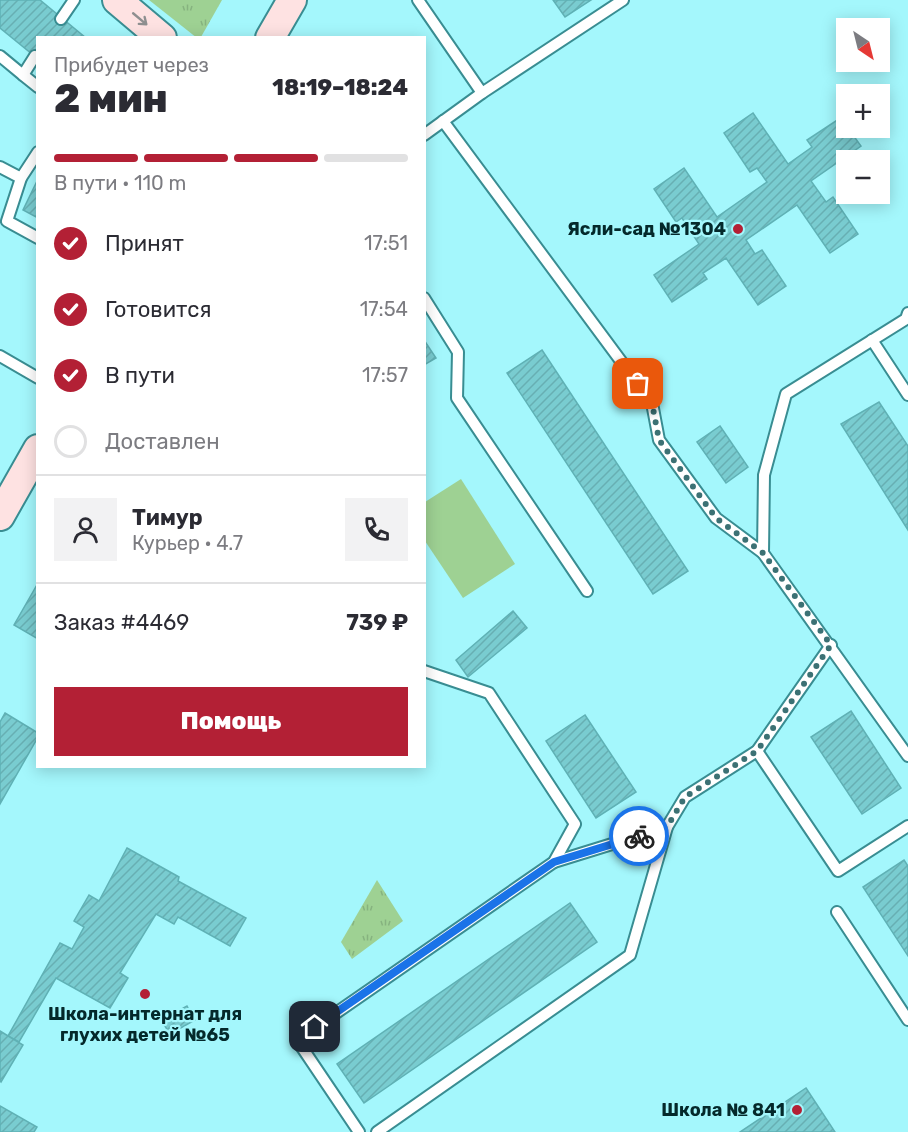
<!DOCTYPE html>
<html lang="ru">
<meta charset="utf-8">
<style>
:root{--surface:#fff;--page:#f2f2f3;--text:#2b2b33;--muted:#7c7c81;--line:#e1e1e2;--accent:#b32035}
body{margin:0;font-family:Rubik,sans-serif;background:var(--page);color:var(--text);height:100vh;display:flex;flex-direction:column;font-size:22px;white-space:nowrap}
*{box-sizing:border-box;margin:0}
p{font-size:20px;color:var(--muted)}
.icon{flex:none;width:33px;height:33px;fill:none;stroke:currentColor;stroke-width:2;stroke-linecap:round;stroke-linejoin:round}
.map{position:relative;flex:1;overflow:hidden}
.drawer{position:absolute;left:36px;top:36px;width:390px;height:732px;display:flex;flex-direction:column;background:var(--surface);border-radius:0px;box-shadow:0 3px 15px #0003}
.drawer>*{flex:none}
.needle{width:39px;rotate:145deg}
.controls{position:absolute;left:836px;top:18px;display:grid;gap:12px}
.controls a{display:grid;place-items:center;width:54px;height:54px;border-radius:0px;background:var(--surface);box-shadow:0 3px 15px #0003;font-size:30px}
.pin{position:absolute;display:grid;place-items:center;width:51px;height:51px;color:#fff;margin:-26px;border-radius:12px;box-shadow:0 3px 9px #0006}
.courier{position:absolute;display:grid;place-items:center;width:60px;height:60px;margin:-30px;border:4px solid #1a73e8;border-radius:50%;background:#fff;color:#222;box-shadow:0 2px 8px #0007}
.head em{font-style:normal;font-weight:800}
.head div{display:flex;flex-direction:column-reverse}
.head{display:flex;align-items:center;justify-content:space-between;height:102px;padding:0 18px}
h1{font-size:39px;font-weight:800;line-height:45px}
.bar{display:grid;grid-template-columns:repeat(4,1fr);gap:9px 6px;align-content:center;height:72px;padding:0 18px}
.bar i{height:8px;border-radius:4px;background:var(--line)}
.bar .on{background:var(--accent)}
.bar p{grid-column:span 4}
.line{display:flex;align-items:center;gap:15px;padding:0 18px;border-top:2px solid var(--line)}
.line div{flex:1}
.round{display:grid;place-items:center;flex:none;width:63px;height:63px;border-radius:0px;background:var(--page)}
ol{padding:0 18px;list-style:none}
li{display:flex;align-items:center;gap:18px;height:66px}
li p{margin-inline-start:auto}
li .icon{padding:6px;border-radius:50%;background:var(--accent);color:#fff;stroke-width:4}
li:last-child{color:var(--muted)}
li i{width:33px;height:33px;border:3px solid var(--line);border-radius:50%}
.cta{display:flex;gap:12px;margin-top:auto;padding:12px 18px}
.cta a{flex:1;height:69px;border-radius:0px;background:var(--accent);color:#fff;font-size:24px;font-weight:800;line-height:69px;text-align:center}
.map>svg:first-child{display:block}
</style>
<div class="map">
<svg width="908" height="1132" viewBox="0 0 908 1132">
<defs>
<pattern id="park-tufts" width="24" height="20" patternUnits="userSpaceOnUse" patternTransform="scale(1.5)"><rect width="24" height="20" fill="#9ed193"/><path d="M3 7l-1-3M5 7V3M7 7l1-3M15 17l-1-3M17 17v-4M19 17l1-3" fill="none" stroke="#86b37f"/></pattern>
<pattern id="building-hatch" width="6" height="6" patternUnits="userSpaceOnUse" patternTransform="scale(1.5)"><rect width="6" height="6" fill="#79ccd0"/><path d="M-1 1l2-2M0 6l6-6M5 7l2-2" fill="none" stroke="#67afb3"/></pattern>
</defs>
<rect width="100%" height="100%" fill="#a4f7fc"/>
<path fill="#9ed193" d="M 461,479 L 515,564 L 463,598 L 425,541 L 425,502 Z"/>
<g fill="url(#park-tufts)">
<path d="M 149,0 L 222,0 L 201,37 L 197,38 Z"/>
<path d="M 377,880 L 403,921 L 352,959 L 341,942 Z"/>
</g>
<g fill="url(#building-hatch)" stroke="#5fb1b5" stroke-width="1.5">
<path d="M 0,0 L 40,0 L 86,38 L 38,38 L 38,59 L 0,28 Z"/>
<path d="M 553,0 L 591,0 L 565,17 Z"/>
<path d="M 753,113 L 788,164 L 812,147 L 807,140 L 842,117 L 846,128 L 848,128 L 861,146 L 811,181 L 826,202 L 833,197 L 858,234 L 830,253 L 797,205 L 746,240 L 755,254 L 762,250 L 786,286 L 758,305 L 726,258 L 703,273 L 707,279 L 672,302 L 654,275 L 699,244 L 682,218 L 676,222 L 654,189 L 684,168 L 717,217 L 767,182 L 757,168 L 750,172 L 724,133 Z"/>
<path d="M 38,179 L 38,218 L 23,210 Z"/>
<path d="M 424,340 L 436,358 L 424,365 Z"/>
<path d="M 542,350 L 688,571 L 653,594 L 507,373 Z"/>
<path d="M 879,402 L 908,446 L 908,530 L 841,424 Z"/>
<path d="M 720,426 L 748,467 L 726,483 L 697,442 Z"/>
<path d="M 38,583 L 38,639 L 14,625 Z"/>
<path d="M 513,611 L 527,628 L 468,677 L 456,660 Z"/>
<path d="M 851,711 L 901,788 L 862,814 L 811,737 Z"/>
<path d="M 5,713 L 38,733 L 38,737 L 0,804 L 0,722 Z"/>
<path d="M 585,715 L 636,792 L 596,818 L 546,741 Z"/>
<path d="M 127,848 L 179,877 L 178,881 L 246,918 L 230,946 L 178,917 L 174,924 L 156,914 L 120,973 L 128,978 L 110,1008 L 56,978 L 19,1042 L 8,1036 L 60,943 L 72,949 L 84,927 L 74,921 L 89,895 L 99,901 Z"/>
<path d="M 904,860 L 908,866 L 908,956 L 863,887 Z"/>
<path d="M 570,903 L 597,942 L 364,1103 L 337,1064 Z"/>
<path d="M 187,1006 L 195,1020 L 170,1034 L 161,1020 Z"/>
<path d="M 0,1031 L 23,1045 L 1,1082 L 0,1081 Z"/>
<path d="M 806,1088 L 835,1132 L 740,1132 Z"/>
<path d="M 0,1106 L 37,1127 L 34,1132 L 0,1132 Z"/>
</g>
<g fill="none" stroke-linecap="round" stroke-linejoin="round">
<g stroke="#398d92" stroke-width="14">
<g id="lane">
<path d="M 418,0 L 482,93"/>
<path d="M 61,19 L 74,0"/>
<path d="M 0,56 L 23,75 L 35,56"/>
<path d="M 23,75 L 38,87"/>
<path d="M 443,121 L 652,403 L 659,440 L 716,518 L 763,553"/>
<path d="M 424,135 L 482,93 L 623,0"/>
<path d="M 38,152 L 21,178 L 7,221 L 38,238"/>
<path d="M 0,167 L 21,178"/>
<path d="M 424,298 L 458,352 L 457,398 L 587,591"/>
<path d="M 908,313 L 906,319 L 786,394 L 764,475 L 763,553 L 908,756"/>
<path d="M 872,340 L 908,395"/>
<path d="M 0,356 L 38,378"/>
<path d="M 757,751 L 838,871 L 908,826"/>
<path d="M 554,862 L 667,827"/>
<path d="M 837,912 L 908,1020"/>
<path d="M 359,1132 L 297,1040 L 554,862 L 575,824 L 489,693 L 424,671"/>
<path d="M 377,1132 L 630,955 L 667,827 L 685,797 L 757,751 L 831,645"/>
</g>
</g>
<g stroke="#398d92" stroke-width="32">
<g id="secondary">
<path d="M 117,0 L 162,38"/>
<path d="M 270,38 L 292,0"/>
<path d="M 0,516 L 38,449"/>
</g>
</g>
<use href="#lane" stroke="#fff" stroke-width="10"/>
<use href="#secondary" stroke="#fee2e2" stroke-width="28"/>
</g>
<defs><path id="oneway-shaft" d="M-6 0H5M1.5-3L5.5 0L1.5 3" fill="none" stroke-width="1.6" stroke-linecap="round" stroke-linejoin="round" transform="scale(1.5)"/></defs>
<use stroke="#8e8f90" href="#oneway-shaft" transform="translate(140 19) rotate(40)"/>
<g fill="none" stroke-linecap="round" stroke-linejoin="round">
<path stroke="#3c7174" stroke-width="6" stroke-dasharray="0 10.8" d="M 638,384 L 652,403 L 659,440 L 716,518 L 763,553 L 831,645 L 757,751 L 685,797 L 667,827 L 639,836"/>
<path stroke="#1a73e8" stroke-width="8" d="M 315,1027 L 554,862 L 639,836"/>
</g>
<g fill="#b32035" stroke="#a4f7fc" stroke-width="2">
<circle cx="738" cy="229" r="6"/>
<circle cx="145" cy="994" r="6"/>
<circle cx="797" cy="1110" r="6"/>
</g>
<g text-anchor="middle" stroke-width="4.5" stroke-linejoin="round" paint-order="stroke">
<g font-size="18" font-weight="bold" fill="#04292b" stroke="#a4f7fc" text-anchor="end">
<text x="726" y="235">Ясли-сад №1304</text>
<text x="145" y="1020" text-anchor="middle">Школа-интернат для<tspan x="145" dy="21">глухих детей №65</tspan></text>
<text x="785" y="1116">Школа № 841</text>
</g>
</g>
</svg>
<div class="controls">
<a><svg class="needle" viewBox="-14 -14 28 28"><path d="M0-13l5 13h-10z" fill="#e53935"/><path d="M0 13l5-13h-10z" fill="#7c7c81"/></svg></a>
<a>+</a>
<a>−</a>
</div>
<div class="pin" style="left:638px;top:384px;background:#ea580c"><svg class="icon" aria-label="bag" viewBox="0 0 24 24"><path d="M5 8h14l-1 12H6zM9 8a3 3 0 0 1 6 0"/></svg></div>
<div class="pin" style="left:315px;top:1027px;background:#1f2937"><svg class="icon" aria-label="home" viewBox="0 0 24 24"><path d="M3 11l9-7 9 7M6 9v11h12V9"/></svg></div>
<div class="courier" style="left:639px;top:836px"><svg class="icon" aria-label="bike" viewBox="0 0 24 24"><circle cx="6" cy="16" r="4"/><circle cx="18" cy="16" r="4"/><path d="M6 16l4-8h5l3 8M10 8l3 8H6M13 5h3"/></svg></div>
<section class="drawer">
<div class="head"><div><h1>2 мин</h1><p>Прибудет через</p></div><em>18:19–18:24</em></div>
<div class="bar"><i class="on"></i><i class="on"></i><i class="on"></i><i></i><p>В пути · 110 m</p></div>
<ol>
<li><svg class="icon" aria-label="check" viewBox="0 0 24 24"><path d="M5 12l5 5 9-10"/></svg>Принят<p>17:51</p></li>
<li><svg class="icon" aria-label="check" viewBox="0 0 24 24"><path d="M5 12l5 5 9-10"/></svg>Готовится<p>17:54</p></li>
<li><svg class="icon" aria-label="check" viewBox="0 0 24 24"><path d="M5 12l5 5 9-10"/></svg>В пути<p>17:57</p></li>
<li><i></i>Доставлен</li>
</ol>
<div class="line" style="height:108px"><a class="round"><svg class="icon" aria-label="person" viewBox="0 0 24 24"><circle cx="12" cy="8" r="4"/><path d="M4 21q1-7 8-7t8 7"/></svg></a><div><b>Тимур</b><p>Курьер · 4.7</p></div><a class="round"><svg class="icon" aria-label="phone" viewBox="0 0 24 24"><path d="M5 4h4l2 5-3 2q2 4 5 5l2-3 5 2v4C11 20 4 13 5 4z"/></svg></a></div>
<div class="line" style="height:78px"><div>Заказ #4469</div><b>739 ₽</b></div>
<div class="cta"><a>Помощь</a></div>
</section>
</div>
